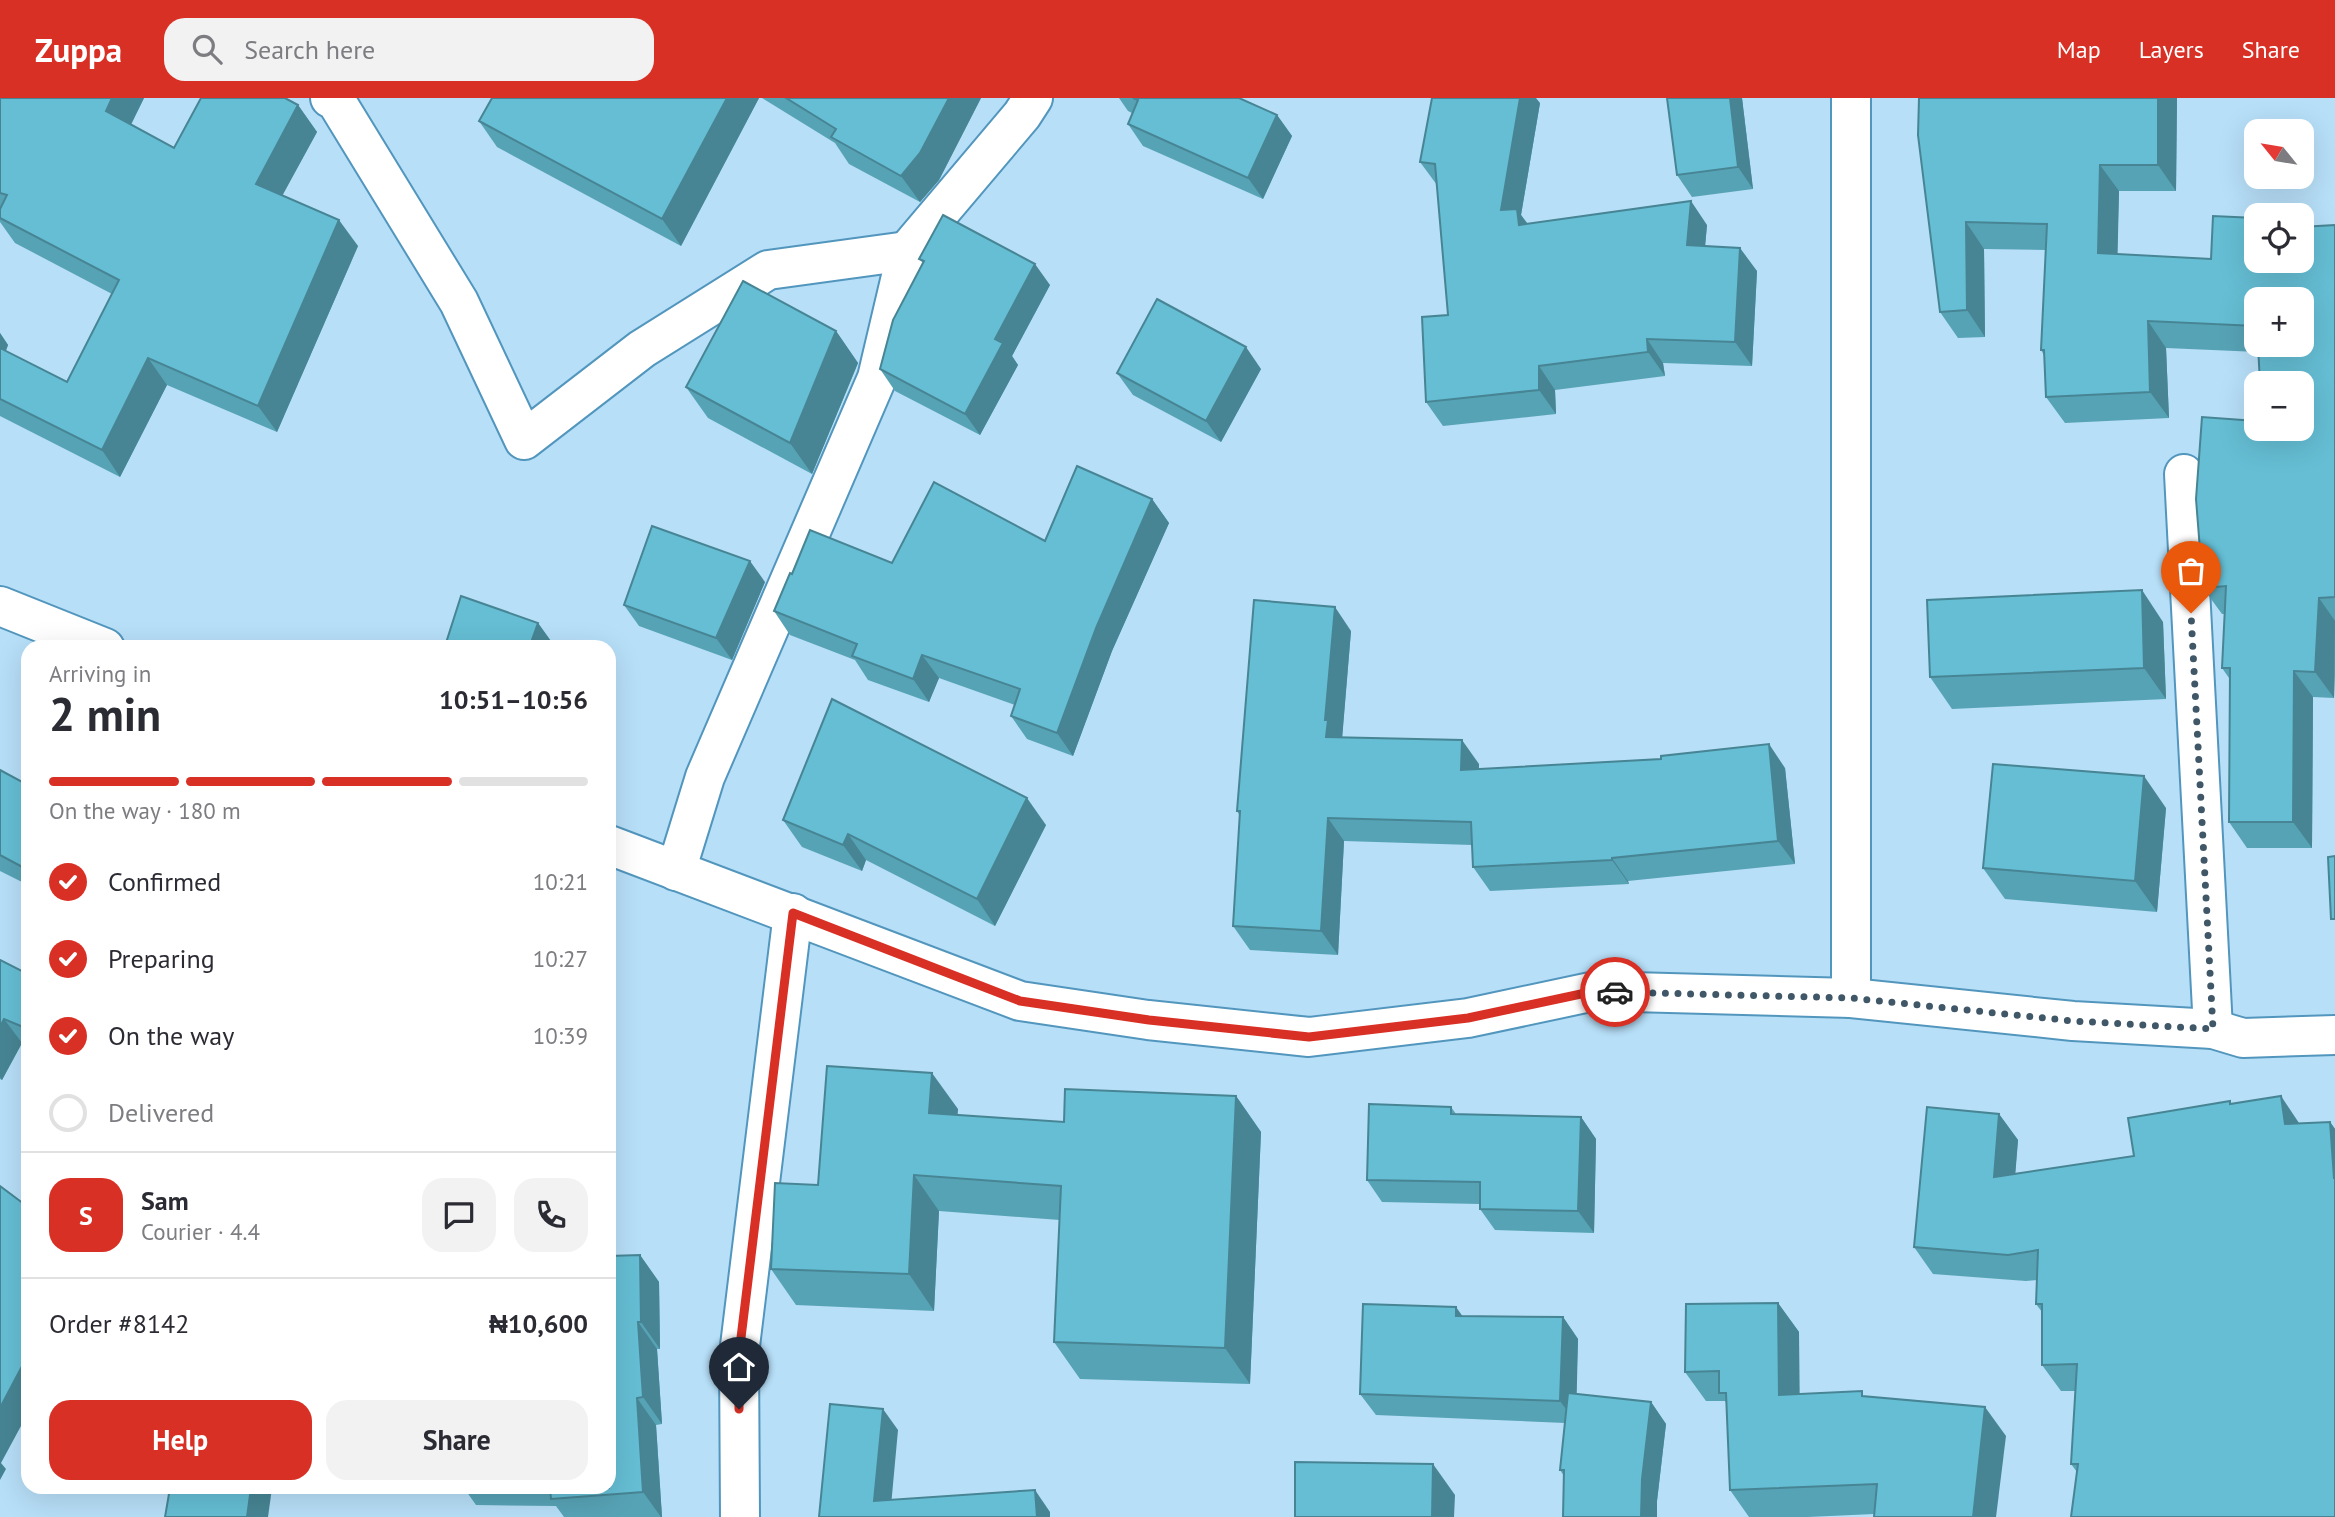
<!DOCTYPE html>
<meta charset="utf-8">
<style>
:root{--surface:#fff;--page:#f2f2f3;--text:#2b2b33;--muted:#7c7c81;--line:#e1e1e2;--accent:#d93025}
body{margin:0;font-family:"PT Sans",sans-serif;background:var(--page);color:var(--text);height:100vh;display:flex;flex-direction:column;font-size:26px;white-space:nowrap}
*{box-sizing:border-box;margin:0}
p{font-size:23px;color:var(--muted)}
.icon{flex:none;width:38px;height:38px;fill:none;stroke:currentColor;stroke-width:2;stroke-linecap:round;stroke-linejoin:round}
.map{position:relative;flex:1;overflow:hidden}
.details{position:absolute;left:21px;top:542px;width:595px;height:854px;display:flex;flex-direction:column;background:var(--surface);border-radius:21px;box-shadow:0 7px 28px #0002}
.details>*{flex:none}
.needle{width:46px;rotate:300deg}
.controls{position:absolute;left:2244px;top:21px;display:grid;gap:14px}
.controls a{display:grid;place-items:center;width:70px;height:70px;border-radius:14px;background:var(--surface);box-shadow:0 7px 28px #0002;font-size:35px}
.pin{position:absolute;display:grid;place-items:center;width:60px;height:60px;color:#fff;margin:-72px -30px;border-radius:50% 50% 50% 0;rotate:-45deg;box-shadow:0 0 7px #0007}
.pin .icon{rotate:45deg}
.courier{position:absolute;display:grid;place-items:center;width:70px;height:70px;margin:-35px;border:5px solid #d93025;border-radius:50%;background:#fff;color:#222;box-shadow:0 2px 9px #0007}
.head em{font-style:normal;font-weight:700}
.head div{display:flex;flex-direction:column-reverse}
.head{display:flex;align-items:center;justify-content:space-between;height:119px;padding:0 28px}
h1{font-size:46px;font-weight:700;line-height:52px}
.bar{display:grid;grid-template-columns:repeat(4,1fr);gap:10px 7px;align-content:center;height:84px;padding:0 28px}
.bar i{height:9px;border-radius:5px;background:var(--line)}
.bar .selected{background:var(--accent)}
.bar p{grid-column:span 4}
.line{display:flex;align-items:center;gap:18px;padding:0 28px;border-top:2px solid var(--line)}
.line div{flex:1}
.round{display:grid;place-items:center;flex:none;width:74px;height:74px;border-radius:21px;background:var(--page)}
ol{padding:0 28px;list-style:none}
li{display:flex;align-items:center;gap:21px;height:77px}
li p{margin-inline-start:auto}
li .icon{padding:7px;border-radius:50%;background:var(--accent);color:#fff;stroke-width:4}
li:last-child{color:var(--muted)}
li i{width:38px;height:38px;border:4px solid var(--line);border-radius:50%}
.cta{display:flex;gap:14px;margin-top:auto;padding:14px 28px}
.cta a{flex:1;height:80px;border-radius:21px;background:var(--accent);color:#fff;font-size:28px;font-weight:700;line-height:80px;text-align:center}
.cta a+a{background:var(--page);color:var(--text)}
header{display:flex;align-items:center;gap:42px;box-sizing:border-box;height:98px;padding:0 35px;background:var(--accent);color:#fff}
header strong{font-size:33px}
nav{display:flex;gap:38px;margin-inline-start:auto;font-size:24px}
.search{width:490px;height:63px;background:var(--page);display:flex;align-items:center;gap:18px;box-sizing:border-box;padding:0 24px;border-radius:21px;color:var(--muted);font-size:26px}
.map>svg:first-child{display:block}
</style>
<header>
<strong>Zuppa</strong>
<div class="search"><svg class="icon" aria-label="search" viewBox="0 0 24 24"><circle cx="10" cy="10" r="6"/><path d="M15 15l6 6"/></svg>Search here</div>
<nav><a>Map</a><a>Layers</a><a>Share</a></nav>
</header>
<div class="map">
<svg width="2335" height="1419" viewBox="0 0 2335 1419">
<rect width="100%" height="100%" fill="#b7dff8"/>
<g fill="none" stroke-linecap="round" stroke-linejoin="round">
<g stroke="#5296bd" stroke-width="42">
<g id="minor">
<path d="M 330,0 L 336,3 L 459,204 L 524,342 L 642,251 L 768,172 L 907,153"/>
<path d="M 2184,376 L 2213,931"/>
<path d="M 0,508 L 105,550"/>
<path d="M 609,747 L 1020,903 L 1148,922 L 1309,939 L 1468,920 L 1595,893 L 1851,900 L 2073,923 L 2213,931 L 2243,940 L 2335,937"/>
<path d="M 676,773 L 705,679 L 877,280 L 907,153 L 1022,17 L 1033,0"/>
<path d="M 1851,900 L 1851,0"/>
<path d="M 740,1419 L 739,1256 L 793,815"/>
</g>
</g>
<use href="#minor" stroke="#fff" stroke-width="38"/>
</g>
<g fill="#57a3b6" fill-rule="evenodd">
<path d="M 0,0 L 144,0 L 131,27 L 174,50 L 298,7 L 317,34 L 282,97 L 358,148 L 277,334 L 167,287 L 120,379 L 0,318 L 0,235 L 8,247 L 6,253 L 67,284 L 112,196 L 15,145 L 0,124 Z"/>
<path d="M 492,0 L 759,0 L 681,148 L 497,49 L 479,23 Z"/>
<path d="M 762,0 L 981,0 L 939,82 L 920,104 L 849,66 L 835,45 Z"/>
<path d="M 1119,0 L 1239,0 L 1277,17 L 1292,38 L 1263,101 L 1143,48 L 1128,26 L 1132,15 L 1128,13 Z"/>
<path d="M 1667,0 L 1742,0 L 1753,91 L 1692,99 L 1677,77 Z"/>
<path d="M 1919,0 L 2177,0 L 2176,93 L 2119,93 L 2117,156 L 2256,163 L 2335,127 L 2335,577 L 2334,600 L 2313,599 L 2312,750 L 2247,750 L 2229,724 L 2229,580 L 2222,570 L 2225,516 L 2222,516 L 2203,490 L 2301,331 L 2258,254 L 2166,250 L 2169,320 L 2065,325 L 2046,299 L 2044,257 L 2041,252 L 2046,152 L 1984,151 L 1985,239 L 1958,240 L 1940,214 ZM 2256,201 L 2301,247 L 2256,247 Z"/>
<path d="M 1540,5 L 1521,117 L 1528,126 L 1707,127 L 1705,148 L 1757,173 L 1752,268 L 1663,265 L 1665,278 L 1555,292 L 1556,316 L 1443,328 L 1426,304 L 1448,217 L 1437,87 L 1420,64 Z"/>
<path d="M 919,161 L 1050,187 L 1012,258 L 1018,267 L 980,337 L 895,293 L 880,271 L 923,165 Z"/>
<path d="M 836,233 L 858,265 L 812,376 L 708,320 L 686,289 Z"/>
<path d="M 1261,271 L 1221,344 L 1133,297 L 1117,275 Z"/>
<path d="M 1152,401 L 1169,425 L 1112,553 L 1073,658 L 1027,641 L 1011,618 L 1015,607 L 939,580 L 929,604 L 868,582 L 855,562 L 790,537 L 774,513 L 792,476 L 892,465 L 1045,443 Z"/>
<path d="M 765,484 L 732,562 L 639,528 L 624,507 Z"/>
<path d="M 2163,524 L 2166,601 L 1952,611 L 1930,579 Z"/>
<path d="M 538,525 L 553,546 L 552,550 L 449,550 L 446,545 Z"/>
<path d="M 1351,533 L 1342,639 L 1479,666 L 1479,671 L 1785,670 L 1795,766 L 1628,783 L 1629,786 L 1490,793 L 1473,769 L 1472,747 L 1344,743 L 1338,857 L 1250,852 L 1233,828 L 1240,718 L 1237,713 Z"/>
<path d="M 0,672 L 28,687 L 28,787 L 0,773 Z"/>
<path d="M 2166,710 L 2157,814 L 2005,801 L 1983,770 Z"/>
<path d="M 783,722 L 1046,727 L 995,828 L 866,762 L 862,773 L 802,749 Z"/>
<path d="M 0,862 L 28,876 L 28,948 L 22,945 L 2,982 L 0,981 Z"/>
<path d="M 1236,998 L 1261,1034 L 1250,1286 L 1080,1281 L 1054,1244 L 1060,1122 L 939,1113 L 934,1213 L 796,1207 L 771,1171 L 818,1087 L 958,1011 L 957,1017 L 1064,1024 Z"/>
<path d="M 2232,1006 L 2299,1025 L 2330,1024 L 2335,1031 L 2335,1419 L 2077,1374 L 2071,1366 L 2075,1293 L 2061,1293 L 2042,1267 L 2042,1214 L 2036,1206 L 2037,1182 L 2026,1183 L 1933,1176 L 1914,1149 L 1999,1016 L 2018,1042 L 2015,1076 L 2134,1058 Z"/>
<path d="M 1451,1009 L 1456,1016 L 1581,1019 L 1596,1041 L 1594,1135 L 1495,1132 L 1480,1111 L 1480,1106 L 1382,1104 L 1367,1082 Z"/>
<path d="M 640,1157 L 659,1184 L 660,1251 L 657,1251 L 662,1326 L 656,1327 L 662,1419 L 564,1419 L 556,1408 L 476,1407 L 464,1390 L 609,1390 Z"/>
<path d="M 1778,1205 L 1799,1234 L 1799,1296 L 1865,1298 L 2006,1338 L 1874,1416 L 1808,1419 L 1749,1419 L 1730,1392 L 1727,1306 L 1725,1303 L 1706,1303 L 1685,1274 Z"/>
<path d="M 1463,1218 L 1563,1219 L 1578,1241 L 1576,1296 L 1651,1304 L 1666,1326 L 1657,1403 L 1564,1378 L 1560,1372 L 1565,1325 L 1376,1317 L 1360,1296 Z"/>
</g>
<g fill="#478594">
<path d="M 112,0 L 144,0 L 124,40 L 106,13 Z"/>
<path d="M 727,0 L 759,0 L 681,148 L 662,121 Z"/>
<path d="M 949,0 L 981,0 L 939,82 L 920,104 L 901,78 Z"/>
<path d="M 1520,0 L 1536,0 L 1540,5 L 1521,117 L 1534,135 L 1519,128 L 1501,112 Z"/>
<path d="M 1730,0 L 1742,0 L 1753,91 L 1738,69 Z"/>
<path d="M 2158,0 L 2177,0 L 2176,93 L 2158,67 Z"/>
<path d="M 298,7 L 317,34 L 274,113 L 256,86 Z"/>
<path d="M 1277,17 L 1292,38 L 1263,101 L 1248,80 Z"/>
<path d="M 2100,67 L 2119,93 L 2117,182 L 2098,155 Z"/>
<path d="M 1691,103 L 1707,127 L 1703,171 L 1687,147 Z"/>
<path d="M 339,122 L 358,148 L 277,334 L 258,308 Z"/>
<path d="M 1966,124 L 1984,151 L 1985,239 L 1967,212 Z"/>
<path d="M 1740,150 L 1757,173 L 1752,268 L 1735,244 Z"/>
<path d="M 1035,166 L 1050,187 L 1012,258 L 1018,267 L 980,337 L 965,316 L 995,241 Z"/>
<path d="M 2148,223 L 2166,250 L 2169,320 L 2150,294 Z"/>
<path d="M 836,233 L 858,265 L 812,376 L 790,345 Z"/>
<path d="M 0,235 L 8,247 L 0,266 Z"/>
<path d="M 1647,241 L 1663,265 L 1665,278 L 1648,254 Z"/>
<path d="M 1246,249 L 1261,271 L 1221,344 L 1206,323 Z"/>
<path d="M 148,260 L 167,287 L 120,379 L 102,352 Z"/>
<path d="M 1539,268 L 1555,292 L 1556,316 L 1539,292 Z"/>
<path d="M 1152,401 L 1169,425 L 1112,553 L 1073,658 L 1057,635 L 1096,530 Z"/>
<path d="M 750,463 L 765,484 L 732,562 L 716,540 Z"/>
<path d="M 2142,492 L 2163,524 L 2166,601 L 2144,570 Z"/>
<path d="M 2319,500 L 2335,523 L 2334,600 L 2315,574 Z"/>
<path d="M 1335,509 L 1351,533 L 1342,642 L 1326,639 L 1325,622 Z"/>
<path d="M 538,525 L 553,546 L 552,550 L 529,550 Z"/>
<path d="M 922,557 L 939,580 L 929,604 L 913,581 Z"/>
<path d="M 2294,573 L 2313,599 L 2312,750 L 2293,724 Z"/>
<path d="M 1462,642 L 1479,666 L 1478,696 L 1461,672 Z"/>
<path d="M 1769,646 L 1785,670 L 1795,766 L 1778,743 Z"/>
<path d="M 2144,678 L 2166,710 L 2157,814 L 2135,783 Z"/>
<path d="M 1027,700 L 1046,727 L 995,828 L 977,801 Z"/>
<path d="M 1328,720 L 1344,743 L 1338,857 L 1321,833 Z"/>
<path d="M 848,736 L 866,762 L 862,773 L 843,747 Z"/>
<path d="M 1612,760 L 1628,783 L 1629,786 L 1612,762 Z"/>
<path d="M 4,921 L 22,945 L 2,982 L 0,979 L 0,929 Z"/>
<path d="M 932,975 L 958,1011 L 955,1051 L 929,1015 Z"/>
<path d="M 1236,998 L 1261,1034 L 1250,1286 L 1225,1250 Z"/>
<path d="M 2281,998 L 2299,1025 L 2304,1053 L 2285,1026 Z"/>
<path d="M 1999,1016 L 2018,1042 L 2013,1105 L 1994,1079 Z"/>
<path d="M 1581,1019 L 1596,1041 L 1594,1135 L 1578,1113 Z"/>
<path d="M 2330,1024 L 2335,1031 L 2335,1081 L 2334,1080 Z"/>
<path d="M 914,1077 L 939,1113 L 934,1213 L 909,1176 Z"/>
<path d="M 640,1157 L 659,1184 L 660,1251 L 641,1224 Z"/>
<path d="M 1778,1205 L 1799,1234 L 1800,1326 L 1779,1297 Z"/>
<path d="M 1456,1209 L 1471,1230 L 1456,1218 Z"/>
<path d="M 1563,1219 L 1578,1241 L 1576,1325 L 1560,1303 Z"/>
<path d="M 638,1224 L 657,1251 L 662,1326 L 643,1299 Z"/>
<path d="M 28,1257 L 28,1315 L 1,1365 L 6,1371 L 0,1382 L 0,1310 Z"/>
<path d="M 637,1300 L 656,1327 L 662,1419 L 661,1419 L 643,1394 Z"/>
<path d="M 1651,1304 L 1666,1326 L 1657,1403 L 1657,1419 L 1641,1419 L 1642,1381 Z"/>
<path d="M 1985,1309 L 2006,1338 L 1996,1419 L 1973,1419 Z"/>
<path d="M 883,1311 L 898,1332 L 890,1419 L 874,1403 Z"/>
<path d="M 1433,1366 L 1455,1397 L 1454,1419 L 1432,1419 Z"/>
<path d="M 251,1390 L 272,1390 L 268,1419 L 247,1419 Z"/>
<path d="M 1035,1392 L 1050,1414 L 1050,1419 L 1037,1419 Z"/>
</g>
<g fill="#65bed4" stroke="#478594" stroke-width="2">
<path d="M 0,0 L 112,0 L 106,13 L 174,50 L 201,0 L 285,0 L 298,7 L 256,86 L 339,122 L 258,308 L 148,260 L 102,352 L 0,301 L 0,250 L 67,284 L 119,182 L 0,120 L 0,111 L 7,97 L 0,95 Z"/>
<path d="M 492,0 L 727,0 L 662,121 L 479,23 Z"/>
<path d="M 786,0 L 949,0 L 920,55 L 901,78 L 831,39 L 836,31 Z"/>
<path d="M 1133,0 L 1239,0 L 1277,17 L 1248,80 L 1128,26 L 1138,2 Z"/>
<path d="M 1432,0 L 1520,0 L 1501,112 L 1517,111 L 1519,127 L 1691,103 L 1687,147 L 1740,150 L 1735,244 L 1647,241 L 1648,254 L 1539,268 L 1539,292 L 1426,304 L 1422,219 L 1448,217 L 1435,66 L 1420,64 Z"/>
<path d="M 1667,0 L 1730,0 L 1738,69 L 1677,77 Z"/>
<path d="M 1919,0 L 2158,0 L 2158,67 L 2100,67 L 2098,155 L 2211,161 L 2213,118 L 2256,120 L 2256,163 L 2301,163 L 2301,129 L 2335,127 L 2335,499 L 2319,500 L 2315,574 L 2294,573 L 2293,724 L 2229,724 L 2230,570 L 2222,570 L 2226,488 L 2203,490 L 2196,401 L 2202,319 L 2256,323 L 2256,331 L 2301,331 L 2301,285 L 2260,285 L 2258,247 L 2301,247 L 2301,201 L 2256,201 L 2256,228 L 2148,223 L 2150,294 L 2046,299 L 2044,252 L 2041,252 L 2047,126 L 1966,124 L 1967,212 L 1940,214 L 1918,37 Z"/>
<path d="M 943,117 L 1035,166 L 995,241 L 1003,245 L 965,316 L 880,271 L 893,222 L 924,163 L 919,161 Z"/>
<path d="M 743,183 L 836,233 L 790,345 L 686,289 Z"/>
<path d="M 1157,201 L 1246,249 L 1206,323 L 1117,275 Z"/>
<path d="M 1077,368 L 1152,401 L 1096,530 L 1057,635 L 1011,618 L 1020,591 L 922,557 L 913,581 L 852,558 L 857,546 L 774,513 L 790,475 L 792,476 L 810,432 L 892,465 L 934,384 L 1045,443 Z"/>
<path d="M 652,428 L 750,463 L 716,540 L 624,507 Z"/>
<path d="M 2142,492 L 2144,570 L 1930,579 L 1927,502 Z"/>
<path d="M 461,498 L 538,525 L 529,550 L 460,550 L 446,545 Z"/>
<path d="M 1254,502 L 1335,509 L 1325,622 L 1328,622 L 1326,639 L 1462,642 L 1461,672 L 1661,661 L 1661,658 L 1769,646 L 1778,743 L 1612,760 L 1612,762 L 1473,769 L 1471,724 L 1328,720 L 1321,833 L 1233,828 L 1240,713 L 1237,713 Z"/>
<path d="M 832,601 L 1027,700 L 977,801 L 848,736 L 843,747 L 783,722 Z"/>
<path d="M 1993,666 L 2144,678 L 2135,783 L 1983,770 Z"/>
<path d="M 0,672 L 28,687 L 28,772 L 0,757 Z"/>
<path d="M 2335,758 L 2335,821 L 2331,821 L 2328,759 Z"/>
<path d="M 0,862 L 28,876 L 28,931 L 4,921 L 0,929 Z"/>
<path d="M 827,968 L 932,975 L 929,1015 L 1064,1024 L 1065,991 L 1236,998 L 1225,1250 L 1054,1244 L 1061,1088 L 914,1077 L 909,1176 L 771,1171 L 775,1085 L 818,1087 Z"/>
<path d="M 2281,998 L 2285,1026 L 2330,1024 L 2334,1080 L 2335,1080 L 2335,1419 L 2071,1419 L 2078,1366 L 2071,1366 L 2077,1266 L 2042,1267 L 2042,1206 L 2036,1206 L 2038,1152 L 2008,1157 L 1914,1149 L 1927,1009 L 1999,1016 L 1994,1079 L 2134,1058 L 2128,1020 L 2230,1003 L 2230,1006 Z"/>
<path d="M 1369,1006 L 1451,1009 L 1451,1016 L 1581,1019 L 1578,1113 L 1480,1111 L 1480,1084 L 1367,1082 Z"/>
<path d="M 0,1088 L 28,1109 L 28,1257 L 0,1310 Z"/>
<path d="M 640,1157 L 641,1224 L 638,1224 L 643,1299 L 637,1300 L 643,1394 L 551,1401 L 550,1390 L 609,1390 L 609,1158 Z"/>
<path d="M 1778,1205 L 1779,1297 L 1862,1293 L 1862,1298 L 1985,1309 L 1973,1419 L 1874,1419 L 1877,1386 L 1730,1392 L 1726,1295 L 1719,1295 L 1719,1273 L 1685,1274 L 1686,1206 Z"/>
<path d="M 1363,1206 L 1456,1209 L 1456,1218 L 1563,1219 L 1560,1303 L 1360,1296 Z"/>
<path d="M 1568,1295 L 1651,1304 L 1642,1381 L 1641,1419 L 1563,1419 L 1564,1372 L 1560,1372 Z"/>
<path d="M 830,1306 L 883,1311 L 874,1403 L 1035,1392 L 1037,1419 L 819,1419 Z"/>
<path d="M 1295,1364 L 1433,1366 L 1432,1419 L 1295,1419 Z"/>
<path d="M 170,1390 L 251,1390 L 247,1419 L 165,1419 Z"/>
</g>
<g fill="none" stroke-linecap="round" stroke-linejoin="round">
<path stroke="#405768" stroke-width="7" stroke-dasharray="0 12.6" d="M 1615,894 L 1851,900 L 2073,923 L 2213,931 L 2191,515"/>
<path stroke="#d93025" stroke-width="9" d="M 739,1311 L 739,1256 L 793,815 L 1020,903 L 1149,922 L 1309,939 L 1468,920 L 1595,893 L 1615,894"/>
</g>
</svg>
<div class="controls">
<a><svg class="needle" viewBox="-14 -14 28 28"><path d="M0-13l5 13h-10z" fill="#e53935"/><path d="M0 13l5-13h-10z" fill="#7c7c81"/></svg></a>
<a><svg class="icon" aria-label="locate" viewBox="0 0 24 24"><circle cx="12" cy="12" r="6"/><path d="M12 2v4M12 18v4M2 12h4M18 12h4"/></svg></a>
<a>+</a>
<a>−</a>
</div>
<div class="pin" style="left:2191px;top:515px;background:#ea580c"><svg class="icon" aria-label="bag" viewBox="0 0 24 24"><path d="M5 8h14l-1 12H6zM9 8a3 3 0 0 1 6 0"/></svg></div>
<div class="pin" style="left:739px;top:1311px;background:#1f2937"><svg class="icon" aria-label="home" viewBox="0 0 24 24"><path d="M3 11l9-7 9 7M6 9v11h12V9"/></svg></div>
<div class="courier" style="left:1615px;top:894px"><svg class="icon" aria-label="car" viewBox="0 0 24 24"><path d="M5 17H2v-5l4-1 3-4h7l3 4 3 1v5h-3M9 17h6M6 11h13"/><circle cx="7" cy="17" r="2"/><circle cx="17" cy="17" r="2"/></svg></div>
<section class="details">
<div class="head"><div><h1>2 min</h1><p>Arriving in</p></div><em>10:51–10:56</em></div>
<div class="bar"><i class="selected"></i><i class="selected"></i><i class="selected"></i><i></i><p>On the way · 180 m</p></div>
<ol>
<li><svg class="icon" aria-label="check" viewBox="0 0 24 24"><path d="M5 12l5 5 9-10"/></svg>Confirmed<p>10:21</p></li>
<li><svg class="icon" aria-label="check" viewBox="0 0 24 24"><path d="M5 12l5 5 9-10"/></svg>Preparing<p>10:27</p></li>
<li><svg class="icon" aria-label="check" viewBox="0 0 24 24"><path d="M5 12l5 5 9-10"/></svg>On the way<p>10:39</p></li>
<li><i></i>Delivered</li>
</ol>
<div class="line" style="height:126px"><b class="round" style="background:var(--accent);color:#fff">S</b><div><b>Sam</b><p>Courier · 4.4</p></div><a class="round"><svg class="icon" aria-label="chat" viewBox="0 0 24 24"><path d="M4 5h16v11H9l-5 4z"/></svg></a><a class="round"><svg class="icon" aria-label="phone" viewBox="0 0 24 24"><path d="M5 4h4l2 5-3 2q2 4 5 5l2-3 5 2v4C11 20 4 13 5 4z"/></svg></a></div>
<div class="line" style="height:91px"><div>Order #8142</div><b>₦10,600</b></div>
<div class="cta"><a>Help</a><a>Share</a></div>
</section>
</div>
